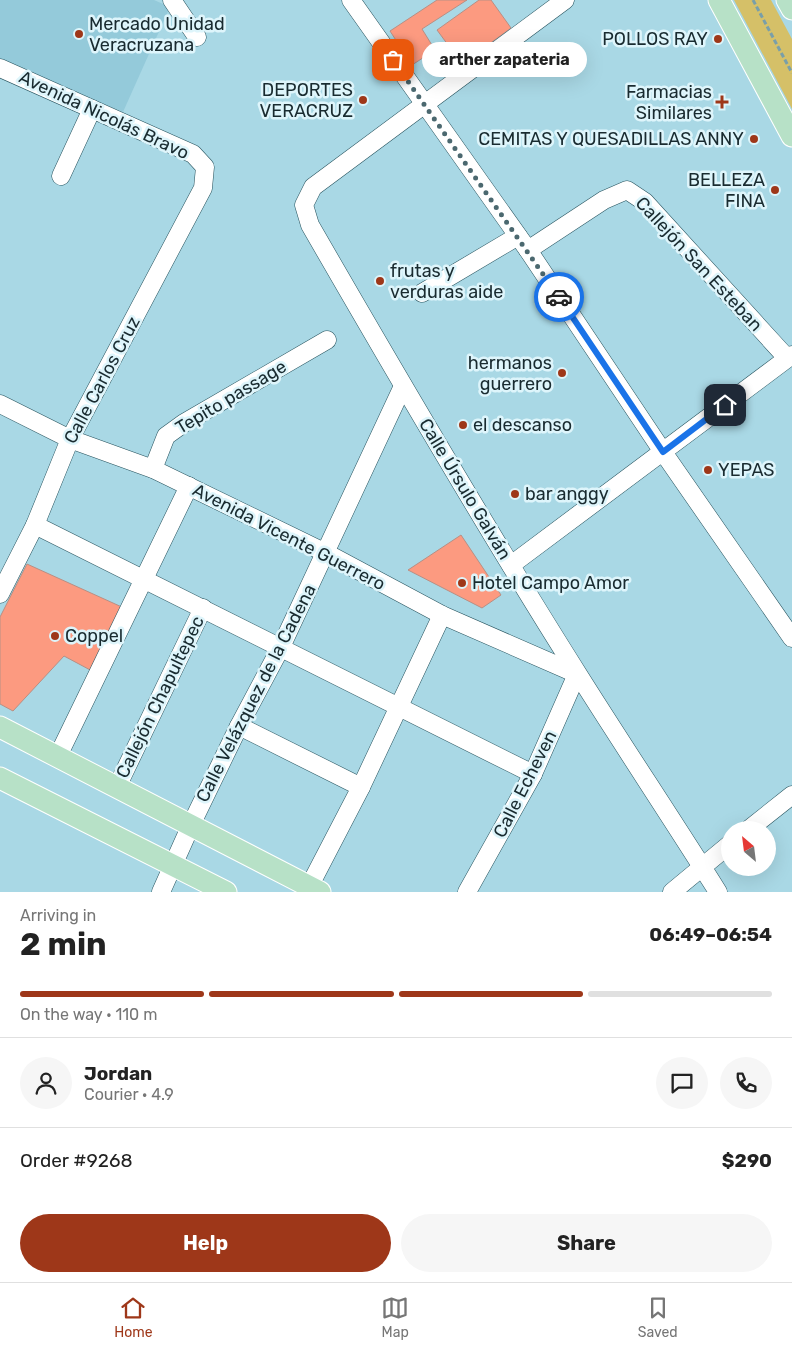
<!DOCTYPE html>
<meta charset="utf-8">
<style>
:root{--surface:#fff;--page:#f6f6f6;--text:#222;--muted:#767676;--line:#e0e0e0;--accent:#9e3719}
body{margin:0;font-family:Rubik,sans-serif;background:var(--page);color:var(--text);height:100vh;display:flex;flex-direction:column;font-size:19px;white-space:nowrap}
*{box-sizing:border-box;margin:0}
p{font-size:16px;color:var(--muted)}
.icon{flex:none;width:28px;height:28px;fill:none;stroke:currentColor;stroke-width:2;stroke-linecap:round;stroke-linejoin:round}
.map{position:relative;height:892px;overflow:hidden}
.drawer{display:flex;flex-direction:column;background:var(--surface);flex:1}
.drawer>*{flex:none}
.needle{width:32px;rotate:332deg}
.controls{position:absolute;left:721px;top:821px;display:grid;gap:10px}
.controls a{display:grid;place-items:center;width:55px;height:55px;border-radius:50%;background:var(--surface);box-shadow:0 5px 20px #0002;font-size:25px}
.pin{position:absolute;display:grid;place-items:center;width:42px;height:42px;color:#fff;margin:-21px;border-radius:10px;box-shadow:0 2px 8px #0006}
.courier{position:absolute;display:grid;place-items:center;width:50px;height:50px;margin:-25px;border:4px solid #1a73e8;border-radius:50%;background:#fff;color:#222;box-shadow:0 1px 6px #0007}
.bubble{position:absolute;height:35px;border-radius:18px;background:var(--surface);box-shadow:0 5px 20px #0002;font-size:16px;font-weight:700;line-height:35px;text-align:center}
.summary em{font-style:normal;font-weight:700}
.summary div{display:flex;flex-direction:column-reverse}
.summary{display:flex;align-items:center;justify-content:space-between;height:85px;padding:0 20px}
h1{font-size:32px;font-weight:700;line-height:38px}
.bar{display:grid;grid-template-columns:repeat(4,1fr);gap:8px 5px;align-content:center;height:60px;padding:0 20px}
.bar i{height:6px;border-radius:4px;background:var(--line)}
.bar .selected{background:var(--accent)}
.bar p{grid-column:span 4}
.line{display:flex;align-items:center;gap:12px;padding:0 20px;border-top:1px solid var(--line)}
.line div{flex:1}
.round{display:grid;place-items:center;flex:none;width:52px;height:52px;border-radius:26px;background:var(--page)}
.cta{display:flex;gap:10px;margin-top:auto;padding:10px 20px}
.cta a{flex:1;height:58px;border-radius:30px;background:var(--accent);color:#fff;font-size:20px;font-weight:700;line-height:58px;text-align:center}
.cta a+a{background:var(--page);color:var(--text)}
.tabs{display:flex;justify-content:space-around;align-items:center;height:70px;border-top:1px solid var(--line);background:var(--surface);font-size:14px;color:var(--muted)}
.tabs a{display:grid;justify-items:center;gap:2px}
.tabs .selected{color:var(--accent)}
.map>svg:first-child{display:block}
</style>
<div class="map">
<svg width="792" height="892" viewBox="0 0 792 892">
<rect width="100%" height="100%" fill="#a9d8e5"/>
<path fill="#94cada" d="M 0,0 L 154,0 L 170,7 L 123,112 L 0,61 Z"/>
<path fill="#d5c068" d="M 734,0 L 771,0 L 792,39 L 792,109 Z"/>
<g fill="#fc9a80" stroke="#b88f84">
<path d="M 437,0 L 467,0 L 422,29 L 435,50 L 412,65 L 390,31 Z"/>
<path d="M 479,0 L 491,0 L 511,28 L 462,64 L 437,30 Z"/>
<path d="M 461,535 L 501,595 L 482,608 L 408,570 Z"/>
<path d="M 27,564 L 124,608 L 94,672 L 64,656 L 13,711 L 0,704 L 0,617 Z"/>
</g>
<g fill="none" stroke-linecap="round" stroke-linejoin="round">
<g stroke="#27535e" stroke-width="19">
<g id="minor">
<path d="M 172,0 L 197,37"/>
<path d="M 351,0 L 528,250 L 663,452 L 792,638"/>
<path d="M 565,0 L 313,187 L 304,205 L 310,225 C 397,376 485,527 578,674 C 624,747 672,819 718,892"/>
<path d="M 0,68 L 193,154 L 205,167 L 203,188 L 70,439 L 35,525 L 0,594"/>
<path d="M 61,176 L 92,109"/>
<path d="M 528,250 L 604,200 L 627,190 L 645,202 L 787,358"/>
<path d="M 422,293 L 518,236"/>
<path d="M 0,404 L 70,439 L 153,469 L 326,553 L 442,615 L 577,674 L 533,774 L 467,892"/>
<path d="M 153,469 L 166,436 L 184,423 L 327,340"/>
<path d="M 35,525 L 533,774"/>
<path d="M 511,565 L 792,355"/>
<path d="M 239,726 L 361,787"/>
<path d="M 58,756 L 189,486"/>
<path d="M 117,787 L 203,608"/>
<path d="M 748,830 L 792,795"/>
<path d="M 309,887 L 361,787 L 442,615"/>
<path d="M 161,892 L 191,825 L 239,726 L 281,647 L 403,386"/>
<path d="M 672,892 L 730,844"/>
</g>
</g>
<g stroke="#fff" stroke-width="23">
<g id="major">
<path d="M 719,0 L 792,136"/>
<path d="M 787,0 L 792,9"/>
<path d="M 0,727 L 320,892"/>
<path d="M 0,778 L 226,892"/>
</g>
</g>
<path stroke="#799fa9" stroke-width="3" stroke-dasharray="5 2.5" stroke-linecap="butt" d="M 753,0 L 792,73"/>
<use href="#minor" stroke="#fff" stroke-width="18"/>
<use href="#major" stroke="#b7e1c7" stroke-width="21"/>
</g>
<g fill="none" stroke-linecap="round" stroke-linejoin="round">
<path stroke="#4b686f" stroke-width="5" stroke-dasharray="0 9" d="M 393,60 L 559,297"/>
<path stroke="#1a73e8" stroke-width="6" d="M 559,297 L 663,452 L 725,405"/>
</g>
<g fill="#9e3719" stroke="#def5fb" stroke-width="2">
<circle cx="79" cy="34" r="5"/>
<circle cx="718" cy="39" r="5"/>
<circle cx="363" cy="100" r="5"/>
<path d="M719.5 94.5h5v5h5v5h-5v5h-5v-5h-5v-5h5z"/>
<circle cx="754" cy="139" r="5"/>
<circle cx="775" cy="190" r="5"/>
<circle cx="380" cy="281" r="5"/>
<circle cx="562" cy="373" r="5"/>
<circle cx="463" cy="425" r="5"/>
<circle cx="708" cy="470" r="5"/>
<circle cx="515" cy="494" r="5"/>
<circle cx="462" cy="583" r="5"/>
<circle cx="55" cy="636" r="5"/>
</g>
<g text-anchor="middle" stroke-width="5" stroke-linejoin="round" paint-order="stroke">
<g font-size="18" fill="#192b30" stroke="#def5fb" text-anchor="start">
<text x="89" y="30">Mercado Unidad<tspan x="89" dy="21">Veracruzana</tspan></text>
<text x="708" y="45" text-anchor="end">POLLOS RAY</text>
<text x="353" y="96" text-anchor="end">DEPORTES<tspan x="353" dy="21">VERACRUZ</tspan></text>
<text x="712" y="98" text-anchor="end">Farmacias<tspan x="712" dy="21">Similares</tspan></text>
<text x="744" y="145" text-anchor="end">CEMITAS Y QUESADILLAS ANNY</text>
<text x="765" y="186" text-anchor="end">BELLEZA<tspan x="765" dy="21">FINA</tspan></text>
<text x="390" y="277">frutas y<tspan x="390" dy="21">verduras aide</tspan></text>
<text x="552" y="369" text-anchor="end">hermanos<tspan x="552" dy="21">guerrero</tspan></text>
<text x="473" y="431">el descanso</text>
<text x="718" y="476">YEPAS</text>
<text x="525" y="500">bar anggy</text>
<text x="472" y="589">Hotel Campo Amor</text>
<text x="65" y="642">Coppel</text>
</g>
<g font-size="18" fill="#192b30" stroke="#def5fb">
<text transform="translate(104 115) rotate(25)" y="6">Avenida Nicolás Bravo</text>
<text transform="translate(699 264) rotate(47)" y="6">Callejón San Esteban</text>
<text transform="translate(102 380) rotate(-62)" y="6">Calle Carlos Cruz</text>
<text transform="translate(231 397) rotate(-31)" y="6">Tepito passage</text>
<text transform="translate(465 489) rotate(59)" y="6">Calle Úrsulo Galván</text>
<text transform="translate(289 537) rotate(27)" y="6">Avenida Vicente Guerrero</text>
<text transform="translate(256 693) rotate(-63)" y="6">Calle Velázquez de la Cadena</text>
<text transform="translate(160 697) rotate(-64)" y="6">Callejón Chapultepec</text>
<text transform="translate(525 784) rotate(-63)" y="6">Calle Echeven</text>
</g>
</g>
</svg>
<div class="controls">
<a><svg class="needle" viewBox="-14 -14 28 28"><path d="M0-13l5 13h-10z" fill="#e53935"/><path d="M0 13l5-13h-10z" fill="#767676"/></svg></a>
</div>
<div class="pin" style="left:393px;top:60px;background:#ea580c"><svg class="icon" aria-label="bag" viewBox="0 0 24 24"><path d="M5 8h14l-1 12H6zM9 8a3 3 0 0 1 6 0"/></svg></div>
<div class="pin" style="left:725px;top:405px;background:#1f2937"><svg class="icon" aria-label="home" viewBox="0 0 24 24"><path d="M3 11l9-7 9 7M6 9v11h12V9"/></svg></div>
<div class="courier" style="left:559px;top:297px"><svg class="icon" aria-label="car" viewBox="0 0 24 24"><path d="M5 17H2v-5l4-1 3-4h7l3 4 3 1v5h-3M9 17h6M6 11h13"/><circle cx="7" cy="17" r="2"/><circle cx="17" cy="17" r="2"/></svg></div>
<div class="bubble" style="left:422px;top:42px;width:165px">arther zapateria</div>
</div>
<section class="drawer">
<div class="summary"><div><h1>2 min</h1><p>Arriving in</p></div><em>06:49–06:54</em></div>
<div class="bar"><i class="selected"></i><i class="selected"></i><i class="selected"></i><i></i><p>On the way · 110 m</p></div>
<div class="line" style="height:90px"><a class="round"><svg class="icon" aria-label="person" viewBox="0 0 24 24"><circle cx="12" cy="8" r="4"/><path d="M4 21q1-7 8-7t8 7"/></svg></a><div><b>Jordan</b><p>Courier · 4.9</p></div><a class="round"><svg class="icon" aria-label="chat" viewBox="0 0 24 24"><path d="M4 5h16v11H9l-5 4z"/></svg></a><a class="round"><svg class="icon" aria-label="phone" viewBox="0 0 24 24"><path d="M5 4h4l2 5-3 2q2 4 5 5l2-3 5 2v4C11 20 4 13 5 4z"/></svg></a></div>
<div class="line" style="height:65px"><div>Order #9268</div><b>$290</b></div>
<div class="cta"><a>Help</a><a>Share</a></div>
</section>
<nav class="tabs">
<a class="selected"><svg class="icon" aria-label="home" viewBox="0 0 24 24"><path d="M3 11l9-7 9 7M6 9v11h12V9"/></svg>Home</a>
<a><svg class="icon" aria-label="map" viewBox="0 0 24 24"><path d="M3 6l6-2 6 2 6-2v14l-6 2-6-2-6 2zM9 4v14M15 6v14"/></svg>Map</a>
<a><svg class="icon" aria-label="saved" viewBox="0 0 24 24"><path d="M7 4h10v16l-5-4-5 4z"/></svg>Saved</a>
</nav>
